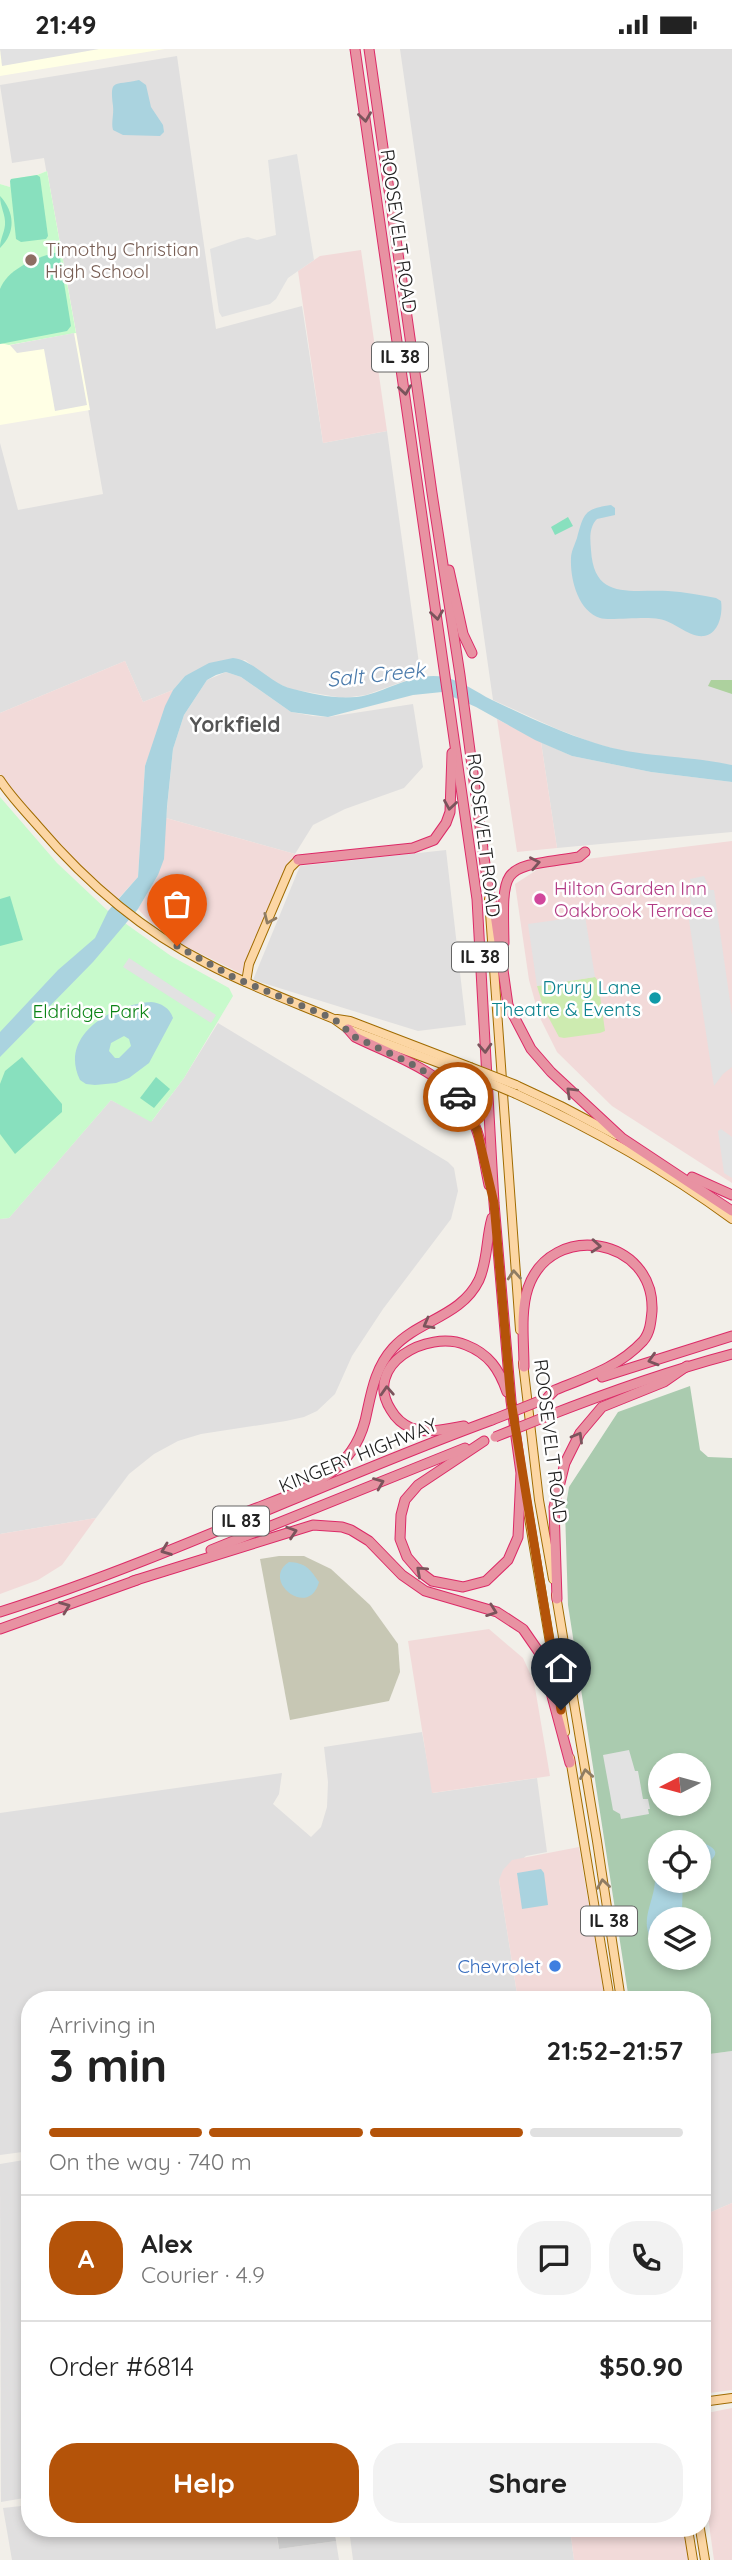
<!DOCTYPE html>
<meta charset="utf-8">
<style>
:root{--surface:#fff;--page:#f2f2f2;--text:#222;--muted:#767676;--line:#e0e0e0;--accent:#b45309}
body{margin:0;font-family:Quicksand,sans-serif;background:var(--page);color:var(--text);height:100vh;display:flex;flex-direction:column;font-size:26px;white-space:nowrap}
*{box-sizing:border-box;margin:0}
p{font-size:23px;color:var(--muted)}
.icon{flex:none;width:38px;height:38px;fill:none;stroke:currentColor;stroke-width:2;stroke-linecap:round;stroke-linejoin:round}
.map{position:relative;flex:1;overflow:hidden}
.side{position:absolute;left:21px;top:1942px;width:690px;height:546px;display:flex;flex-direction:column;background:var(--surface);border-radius:28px;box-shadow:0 4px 10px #0003}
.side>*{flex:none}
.needle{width:46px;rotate:264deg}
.fabs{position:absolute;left:648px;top:1704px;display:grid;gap:14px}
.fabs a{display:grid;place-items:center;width:63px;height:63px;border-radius:50%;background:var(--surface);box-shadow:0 4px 10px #0003;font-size:35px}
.pin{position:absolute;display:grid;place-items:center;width:60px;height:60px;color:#fff;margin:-72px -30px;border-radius:50% 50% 50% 0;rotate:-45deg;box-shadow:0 0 7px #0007}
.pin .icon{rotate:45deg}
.courier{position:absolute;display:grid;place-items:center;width:70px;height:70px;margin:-35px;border:5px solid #b45309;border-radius:50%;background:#fff;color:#222;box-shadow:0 2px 9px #0007}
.overview em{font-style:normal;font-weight:700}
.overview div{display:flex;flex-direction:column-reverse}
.overview{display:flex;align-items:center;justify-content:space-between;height:119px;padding:0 28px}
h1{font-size:46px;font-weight:700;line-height:52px}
.bar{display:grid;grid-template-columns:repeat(4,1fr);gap:10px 7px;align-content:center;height:84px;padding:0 28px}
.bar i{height:9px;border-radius:5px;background:var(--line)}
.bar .selected{background:var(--accent)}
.bar p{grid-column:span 4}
.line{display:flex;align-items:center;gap:18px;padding:0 28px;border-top:2px solid var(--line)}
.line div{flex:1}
.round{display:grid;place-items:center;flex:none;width:74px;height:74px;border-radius:28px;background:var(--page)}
.button{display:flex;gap:14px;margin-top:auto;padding:14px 28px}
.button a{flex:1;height:80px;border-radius:28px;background:var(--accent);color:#fff;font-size:28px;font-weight:700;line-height:80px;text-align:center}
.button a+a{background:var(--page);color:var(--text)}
.status{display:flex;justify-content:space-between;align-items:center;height:49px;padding:0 35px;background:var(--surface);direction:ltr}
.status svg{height:19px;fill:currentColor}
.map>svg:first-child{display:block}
</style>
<div class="status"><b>21:49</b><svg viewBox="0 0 49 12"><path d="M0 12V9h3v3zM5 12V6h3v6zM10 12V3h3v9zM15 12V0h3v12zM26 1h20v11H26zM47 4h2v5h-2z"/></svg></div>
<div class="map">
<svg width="732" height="2511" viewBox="0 0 732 2511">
<rect width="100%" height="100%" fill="#f2efe9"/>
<g fill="#e0dfdf">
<path d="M 400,0 L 732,0 L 732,716 L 635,705 L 596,695 L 557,680 L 493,651 Z"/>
<path d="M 177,7 L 216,280 L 302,257 L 323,394 L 387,382 L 421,629 L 410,630 L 366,646 L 343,649 L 290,640 L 269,630 L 245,611 L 185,627 L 173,641 L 143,653 L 125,612 L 0,664 L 0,394 L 18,461 L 103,445 L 44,109 L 12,114 L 0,36 Z"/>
<path d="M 226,623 L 241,628 L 291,663 L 313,667 L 328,668 L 413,655 L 423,718 L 404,739 L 345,760 L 313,776 L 295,805 L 166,769 L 173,700 L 184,666 L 207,631 Z"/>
<path d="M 541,693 L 572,707 L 651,723 L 732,733 L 732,783 L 557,799 Z"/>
<path d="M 446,801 L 466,976 L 418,982 L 253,931 L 300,817 Z"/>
<path d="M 218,974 L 448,1113 L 454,1119 L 458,1142 L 451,1170 L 383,1260 L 352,1307 L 335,1345 L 317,1362 L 304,1368 L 286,1372 L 201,1385 L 178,1392 L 154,1405 L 129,1425 L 96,1469 L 0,1485 L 0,1170 L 9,1169 L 111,1051 L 152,1072 L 184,1029 Z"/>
<path d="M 422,1683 L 433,1744 L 537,1729 L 547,1803 L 526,1807 L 499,1831 L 518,1951 L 30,1951 L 30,2102 L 0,2106 L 0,1764 L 282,1724 L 279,1745 L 273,1755 L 311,1788 L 321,1778 L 327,1758 L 328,1733 L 324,1698 Z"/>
<path d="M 732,2002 L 732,2154 L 702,2167 L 702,2006 Z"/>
<path d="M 30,2110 L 30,2448 L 1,2453 L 0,2115 Z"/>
<path d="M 30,2456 L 30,2480 L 275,2480 L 279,2500 L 336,2492 L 339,2511 L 12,2511 L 3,2459 Z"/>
<path d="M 349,2480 L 570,2480 L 574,2511 L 353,2511 Z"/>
</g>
<g fill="#f2dad9">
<path d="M 361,201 L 387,382 L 323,394 L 298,222 L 320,207 Z"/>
<path d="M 125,612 L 143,653 L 173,641 L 145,717 L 138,828 L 118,850 L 79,815 L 36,770 L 0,725 L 0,664 Z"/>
<path d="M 497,670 L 541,693 L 557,799 L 517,803 Z"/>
<path d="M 166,769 L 295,805 L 242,925 L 187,898 L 152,875 L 138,860 L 158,826 Z"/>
<path d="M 732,792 L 732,1134 L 612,1057 L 557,1003 L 539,967 L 529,931 L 515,835 L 546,815 Z"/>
<path d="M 96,1469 L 62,1516 L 38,1531 L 0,1545 L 0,1485 Z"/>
<path d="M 489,1580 L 523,1609 L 534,1633 L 550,1727 L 432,1744 L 408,1592 Z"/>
<path d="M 579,1798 L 605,1951 L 518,1951 L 499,1831 L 503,1821 L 512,1811 Z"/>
<path d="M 732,2154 L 732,2341 L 702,2345 L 702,2167 Z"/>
<path d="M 732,2359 L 732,2511 L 714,2511 L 702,2425 L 702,2365 Z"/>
<path d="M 570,2480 L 686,2480 L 691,2511 L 574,2511 Z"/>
</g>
<g fill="#ffffe5">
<path d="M 0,0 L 165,0 L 0,27 Z"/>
<path d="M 47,122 L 90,361 L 0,376 L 0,135 L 10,138 L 11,130 L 37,126 Z"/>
</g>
<path fill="#d0d0d0" d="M 276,2480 L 334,2480 L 336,2492 L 279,2500 Z"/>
<path fill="#c7c7b4" d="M 279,1507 L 304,1507 L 331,1520 L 370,1556 L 398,1595 L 400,1623 L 389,1652 L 290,1671 L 260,1510 Z"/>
<path fill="#cdebb0" d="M 595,928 L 598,932 L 605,982 L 600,984 L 564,989 L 559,988 L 544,960 L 537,937 Z"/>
<path fill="#add19e" d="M 711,631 L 732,631 L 732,645 L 708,637 Z"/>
<path fill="#aacbaf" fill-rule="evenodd" d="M 690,1337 L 700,1401 L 708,1408 L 732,1409 L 732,2002 L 702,2006 L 702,1951 L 629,1951 L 568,1556 L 565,1462 L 569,1438 L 618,1363 ZM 660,1717 L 698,1717 L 698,1755 L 660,1755 ZM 660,1794 L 698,1794 L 698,1832 L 660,1832 ZM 660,1871 L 698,1871 L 698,1909 L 660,1909 Z"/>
<g fill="#c8facc">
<path d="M 47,122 L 76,284 L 9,296 L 0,294 L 0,135 L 10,138 L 11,130 L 37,126 Z"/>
<path d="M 0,748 L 57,814 L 108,862 L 171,907 L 229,939 L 233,947 L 184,1029 L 151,1073 L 111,1051 L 9,1169 L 0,1170 Z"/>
</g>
<g fill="#88e0be">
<path d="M 37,126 L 40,128 L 48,187 L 46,190 L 21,193 L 16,190 L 10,132 L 11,130 Z"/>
<path d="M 0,147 C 15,163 16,184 0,199 C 0,190 4,185 5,176 C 6,166 0,158 0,147 Z"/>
<path d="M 59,203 L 71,277 L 67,282 L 0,295 C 0,281 0,252 0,240 C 8,219 39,207 59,203 Z"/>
<path d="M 568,468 L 573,477 L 555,486 L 551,478 Z"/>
<path d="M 10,847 L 23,891 L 0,897 L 0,850 Z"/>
<path d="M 22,1008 L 62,1055 L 62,1063 L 15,1105 L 0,1085 L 0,1035 L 5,1022 Z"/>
<path d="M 156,1028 L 170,1040 L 154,1059 L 140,1049 Z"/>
</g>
<g fill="#e2e2e2">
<path d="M 0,0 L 99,0 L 2,17 Z"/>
<path d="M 297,105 L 314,211 L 288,229 L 276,250 L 270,255 L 222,268 L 219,263 L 210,200 L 239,190 L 248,188 L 257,191 L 276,186 L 268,111 Z"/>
<path d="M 74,284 L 87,356 L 55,362 L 44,300 L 17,304 L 10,296 Z"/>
<path d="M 704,827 L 710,841 L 714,841 L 732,966 L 732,1018 L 723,1025 L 714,1037 L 687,858 L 691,857 L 690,847 L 685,847 L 684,836 L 691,835 L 690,830 Z"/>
<path d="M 585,867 L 595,928 L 537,937 L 528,875 Z"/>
<path d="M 129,909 L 216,966 L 211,974 L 123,918 Z"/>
<path d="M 721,1080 L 732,1088 L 732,1129 L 724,1124 L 718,1082 Z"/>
<path d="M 629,1701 L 635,1722 L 638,1722 L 643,1750 L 648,1750 L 650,1760 L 648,1760 L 649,1765 L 621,1770 L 620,1765 L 613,1761 L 603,1706 Z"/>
</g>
<g fill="#aad3df" fill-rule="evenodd">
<path d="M 139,31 L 146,36 L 151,58 L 163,76 L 164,83 L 160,87 L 123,86 L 113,81 C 111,73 114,66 113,57 C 110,29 113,37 139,31 Z"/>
<path d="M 611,456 L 615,459 L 615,466 L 597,470 C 589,478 590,490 591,501 C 594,552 630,540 668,542 C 684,543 700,546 716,549 L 721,552 C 723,564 719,585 704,587 C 689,589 674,572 659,570 C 644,567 609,572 600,569 C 578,562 570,530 571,509 C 571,503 575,495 577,489 C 584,463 585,460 611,456 Z"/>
<path d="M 233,609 C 256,612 270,635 293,640 C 316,646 344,652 367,646 C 393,639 416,623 444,628 C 462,632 476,643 492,651 C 526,667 560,683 595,694 C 640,709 687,706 732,716 L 732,733 L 651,723 L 572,707 L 535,691 L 476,658 L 442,643 L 413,646 L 328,668 L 291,663 L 241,628 L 226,623 L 216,626 L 207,631 L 184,666 L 173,700 L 167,758 L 164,810 L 158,826 L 138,860 L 93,913 L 0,1008 L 0,983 L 58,921 L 95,889 L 108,862 L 138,828 L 145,717 L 165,657 L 173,641 L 185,627 L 209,614 Z"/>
<path d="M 151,953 C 161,954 170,959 173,969 L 149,1014 L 129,1029 L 116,1034 L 95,1036 L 86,1035 L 80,1031 C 58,986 113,955 151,953 ZM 124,987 L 129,990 L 131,997 L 119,1009 L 115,1009 L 109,1002 L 111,994 Z"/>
<path d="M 289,1513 C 306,1514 310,1520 319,1533 C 309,1571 260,1531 289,1513 Z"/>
<path d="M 670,1783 C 679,1784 685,1788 693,1790 C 717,1799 726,1803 698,1821 L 698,1794 L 660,1794 L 660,1832 L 683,1832 L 682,1860 L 678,1871 L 660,1871 L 660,1889 L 650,1888 C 641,1869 654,1852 655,1832 C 657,1816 652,1803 661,1788 Z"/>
<path d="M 541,1820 L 544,1824 L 548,1856 L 522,1860 L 517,1824 Z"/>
</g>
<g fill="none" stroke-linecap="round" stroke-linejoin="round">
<g stroke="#a06b00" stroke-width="10">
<g id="major">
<path d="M 0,731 C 11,748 25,762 38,777 C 85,832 141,881 206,914 C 247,936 291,952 334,970 L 348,980 L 471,1026"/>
<path d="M 489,850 L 520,1281"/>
<path d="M 246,933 L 249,915 L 290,819 L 298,811"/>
<path d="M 337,970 L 350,972 L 470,1018"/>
<path d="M 516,1036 L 561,1057 L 616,1086"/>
<path d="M 516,1045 C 593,1080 664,1120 732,1170"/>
<path d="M 523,1314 L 539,1451 L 553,1530"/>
<path d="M 523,1433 L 565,1683"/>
<path d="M 556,1546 L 597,1792 L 621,1951"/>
<path d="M 570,1709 L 610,1951"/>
<path d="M 702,2353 L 732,2349"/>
<path d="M 688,2480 L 693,2511"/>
<path d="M 700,2480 L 705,2511"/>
</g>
</g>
<g stroke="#dc2a67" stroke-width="11">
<g id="highway">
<path d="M 355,0 L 477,850 L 494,1154 L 511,1352 L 521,1424 L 518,1488 L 508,1511 L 486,1532 L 463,1538 L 432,1532 L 420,1523 L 407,1508 L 400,1490 L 401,1466 L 405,1451 L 418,1436 L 484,1392"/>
<path d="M 369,0 L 432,444 L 460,626 L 488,838 L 495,865 L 508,956 L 531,1000 L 551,1023 L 622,1089 L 732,1162"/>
<path d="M 449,521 L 463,585 L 472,604"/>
<path d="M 298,811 L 413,799 L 434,791 L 446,774 L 450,763 L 452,704"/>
<path d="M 504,894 C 502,812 502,820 579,808 L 585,803"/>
<path d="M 348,980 L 355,988 C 404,1012 457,1026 477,1082 C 483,1099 485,1118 489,1136"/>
<path d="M 692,1128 L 732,1146"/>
<path d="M 524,1318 C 524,1293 520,1263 528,1239 C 551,1171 655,1188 652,1262 C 651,1273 650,1284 643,1292 C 619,1318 587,1328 555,1341 L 548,1348"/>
<path d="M 602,1328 L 732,1287"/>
<path d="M 545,1368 C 606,1344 668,1322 732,1305"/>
<path d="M 464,1377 C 447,1380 428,1385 411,1379 C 402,1375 395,1368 391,1361 C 362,1316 427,1280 466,1296 C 489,1305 499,1320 507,1343"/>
<path d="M 239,1466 C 291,1444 349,1433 365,1372 C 371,1346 374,1320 393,1299 C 418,1271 461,1268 479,1231 C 488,1211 486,1189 492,1169"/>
<path d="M 211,1501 L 465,1399"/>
<path d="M 133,1532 L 313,1476 L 342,1478 L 351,1481 L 369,1492 L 402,1526 L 425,1542 L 497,1563 L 523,1580 L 541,1606 L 570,1714"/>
<path d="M 557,1550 L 554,1458 L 565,1414 L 580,1384 L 602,1358 L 664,1333 L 687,1317"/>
<path d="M 0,1563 C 168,1510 327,1431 492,1371"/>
<path d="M 0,1580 L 137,1531"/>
</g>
</g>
<use href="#major" stroke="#fcd6a4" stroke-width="8"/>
<use href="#highway" stroke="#e892a2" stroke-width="9"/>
<g stroke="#a06b00" stroke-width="10" stroke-linecap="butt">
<g id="major-bridge">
<path d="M 470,1018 L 516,1036"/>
<path d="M 471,1026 L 516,1045"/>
</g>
</g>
<g stroke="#dc2a67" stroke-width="11" stroke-linecap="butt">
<g id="highway-bridge">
<path d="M 492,1371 L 542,1351"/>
<path d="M 495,1388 L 545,1368"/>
</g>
</g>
<use href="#major-bridge" stroke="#fcd6a4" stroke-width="8"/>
<use href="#highway-bridge" stroke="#e892a2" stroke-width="9"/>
</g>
<defs><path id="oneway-chevron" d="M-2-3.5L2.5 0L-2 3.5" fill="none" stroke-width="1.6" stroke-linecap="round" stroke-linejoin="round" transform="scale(1.75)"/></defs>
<g stroke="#7b545c">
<use href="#oneway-chevron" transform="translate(365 68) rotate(82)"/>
<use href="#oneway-chevron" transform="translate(405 341) rotate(82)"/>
<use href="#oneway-chevron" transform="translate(437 566) rotate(82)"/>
<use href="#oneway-chevron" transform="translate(450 756) rotate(99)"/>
<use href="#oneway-chevron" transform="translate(535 814) rotate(-11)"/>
<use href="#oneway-chevron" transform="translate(485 999) rotate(87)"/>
<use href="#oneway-chevron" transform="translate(571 1043) rotate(-136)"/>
<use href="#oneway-chevron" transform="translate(596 1197) rotate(4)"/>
<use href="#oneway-chevron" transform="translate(428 1275) rotate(151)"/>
<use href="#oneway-chevron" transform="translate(653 1311) rotate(163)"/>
<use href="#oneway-chevron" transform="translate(387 1342) rotate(-93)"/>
<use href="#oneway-chevron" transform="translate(578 1388) rotate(-60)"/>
<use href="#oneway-chevron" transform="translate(379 1434) rotate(-22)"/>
<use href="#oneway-chevron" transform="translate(292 1483) rotate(-18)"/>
<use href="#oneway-chevron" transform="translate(166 1501) rotate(159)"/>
<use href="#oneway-chevron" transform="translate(421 1522) rotate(-138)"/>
<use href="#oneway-chevron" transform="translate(65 1558) rotate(-21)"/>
<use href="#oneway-chevron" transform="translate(492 1562) rotate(20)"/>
</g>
<g stroke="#8f7c63">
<use href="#oneway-chevron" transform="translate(269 870) rotate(114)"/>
<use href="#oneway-chevron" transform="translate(514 1226) rotate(-94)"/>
<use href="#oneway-chevron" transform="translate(586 1725) rotate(-100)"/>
<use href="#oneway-chevron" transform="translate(603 1835) rotate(-98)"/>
</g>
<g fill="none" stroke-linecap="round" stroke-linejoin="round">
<path stroke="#6b6a68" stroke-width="7" stroke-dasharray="0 12.6" d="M 177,897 L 235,929 L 334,970 L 355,988 L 408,1013 L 445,1034 L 458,1048"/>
<path stroke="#b45309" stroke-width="9" d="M 458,1048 L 477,1081 L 494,1154 L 511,1352 L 561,1661"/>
</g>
<circle fill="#8d6e63" stroke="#fff" stroke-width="2.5" cx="31" cy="211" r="7"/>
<circle fill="#d1479c" stroke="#fff" stroke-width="2.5" cx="540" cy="850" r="7"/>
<circle fill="#0f9aa8" stroke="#fff" stroke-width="2.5" cx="655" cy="949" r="7"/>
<circle fill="#3f7fe0" stroke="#fff" stroke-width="2.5" cx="555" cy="1917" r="7"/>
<g text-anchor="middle" stroke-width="5" stroke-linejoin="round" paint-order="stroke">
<g fill="#fff" stroke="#646464" stroke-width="2">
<rect x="372" y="293.5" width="56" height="29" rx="5"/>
<rect x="452" y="893.5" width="56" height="29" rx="5"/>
<rect x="213" y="1457.5" width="56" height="29" rx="5"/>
<rect x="581" y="1857.5" width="56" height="29" rx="5"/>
</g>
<g font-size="18" font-weight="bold" fill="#222">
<text x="400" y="314">IL 38</text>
<text x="480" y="914">IL 38</text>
<text x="241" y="1478">IL 83</text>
<text x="609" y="1878">IL 38</text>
</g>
<g font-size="19" fill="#222" stroke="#fff">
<text transform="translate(399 182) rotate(82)" y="7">ROOSEVELT ROAD</text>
<text transform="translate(484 786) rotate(83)" y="7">ROOSEVELT ROAD</text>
<text transform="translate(551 1392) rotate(83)" y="7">ROOSEVELT ROAD</text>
<text transform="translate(358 1406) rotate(-22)" y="7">KINGERY HIGHWAY</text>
</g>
<g font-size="19" fill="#785e54" stroke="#fff" text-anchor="start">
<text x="45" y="207">Timothy Christian<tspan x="45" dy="22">High School</tspan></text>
</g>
<g font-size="19" fill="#b23c85" stroke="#fff" text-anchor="start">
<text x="554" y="846">Hilton Garden Inn<tspan x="554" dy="22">Oakbrook Terrace</tspan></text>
</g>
<g font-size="19" fill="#0d838f" stroke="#fff" text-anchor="end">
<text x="641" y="945">Drury Lane<tspan x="641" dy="22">Theatre &amp; Events</tspan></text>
</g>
<g font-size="19" fill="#0c8416" stroke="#fff">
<text x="91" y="969">Eldridge Park</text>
</g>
<g font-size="19" fill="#366cbe" stroke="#fff" text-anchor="end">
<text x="541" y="1924">Chevrolet</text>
</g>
<g font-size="21" font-style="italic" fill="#4a7aab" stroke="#fff">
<text transform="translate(376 626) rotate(-6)" y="7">Salt Creek</text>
</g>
<g font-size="21" font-weight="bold" fill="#555" stroke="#fff">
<text x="235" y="683">Yorkfield</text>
</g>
</g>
</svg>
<div class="fabs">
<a><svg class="needle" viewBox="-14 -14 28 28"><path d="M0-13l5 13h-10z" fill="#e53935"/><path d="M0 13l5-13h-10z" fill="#767676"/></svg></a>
<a><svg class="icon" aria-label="locate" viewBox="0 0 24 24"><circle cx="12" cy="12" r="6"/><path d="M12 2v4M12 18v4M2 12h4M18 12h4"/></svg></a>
<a><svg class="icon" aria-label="layers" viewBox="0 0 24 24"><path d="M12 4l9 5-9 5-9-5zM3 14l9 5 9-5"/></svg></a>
</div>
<div class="pin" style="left:177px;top:897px;background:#ea580c"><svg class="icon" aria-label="bag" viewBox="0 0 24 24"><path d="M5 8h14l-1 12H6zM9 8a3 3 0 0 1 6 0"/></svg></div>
<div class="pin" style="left:561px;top:1661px;background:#1f2937"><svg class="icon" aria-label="home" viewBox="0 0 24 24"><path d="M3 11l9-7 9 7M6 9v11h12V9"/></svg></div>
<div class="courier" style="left:458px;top:1048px"><svg class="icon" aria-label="car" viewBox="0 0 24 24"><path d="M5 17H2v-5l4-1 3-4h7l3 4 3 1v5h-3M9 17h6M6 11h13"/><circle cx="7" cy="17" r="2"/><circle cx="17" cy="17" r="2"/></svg></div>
<section class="side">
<div class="overview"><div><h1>3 min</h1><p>Arriving in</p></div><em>21:52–21:57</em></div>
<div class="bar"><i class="selected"></i><i class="selected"></i><i class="selected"></i><i></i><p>On the way · 740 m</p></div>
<div class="line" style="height:126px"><b class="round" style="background:var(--accent);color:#fff">A</b><div><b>Alex</b><p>Courier · 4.9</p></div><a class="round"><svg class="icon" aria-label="chat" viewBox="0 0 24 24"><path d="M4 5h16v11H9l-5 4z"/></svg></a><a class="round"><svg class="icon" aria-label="phone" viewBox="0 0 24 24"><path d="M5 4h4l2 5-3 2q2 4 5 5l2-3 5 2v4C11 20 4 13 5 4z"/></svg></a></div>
<div class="line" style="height:91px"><div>Order #6814</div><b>$50.90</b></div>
<div class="button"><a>Help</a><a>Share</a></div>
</section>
</div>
